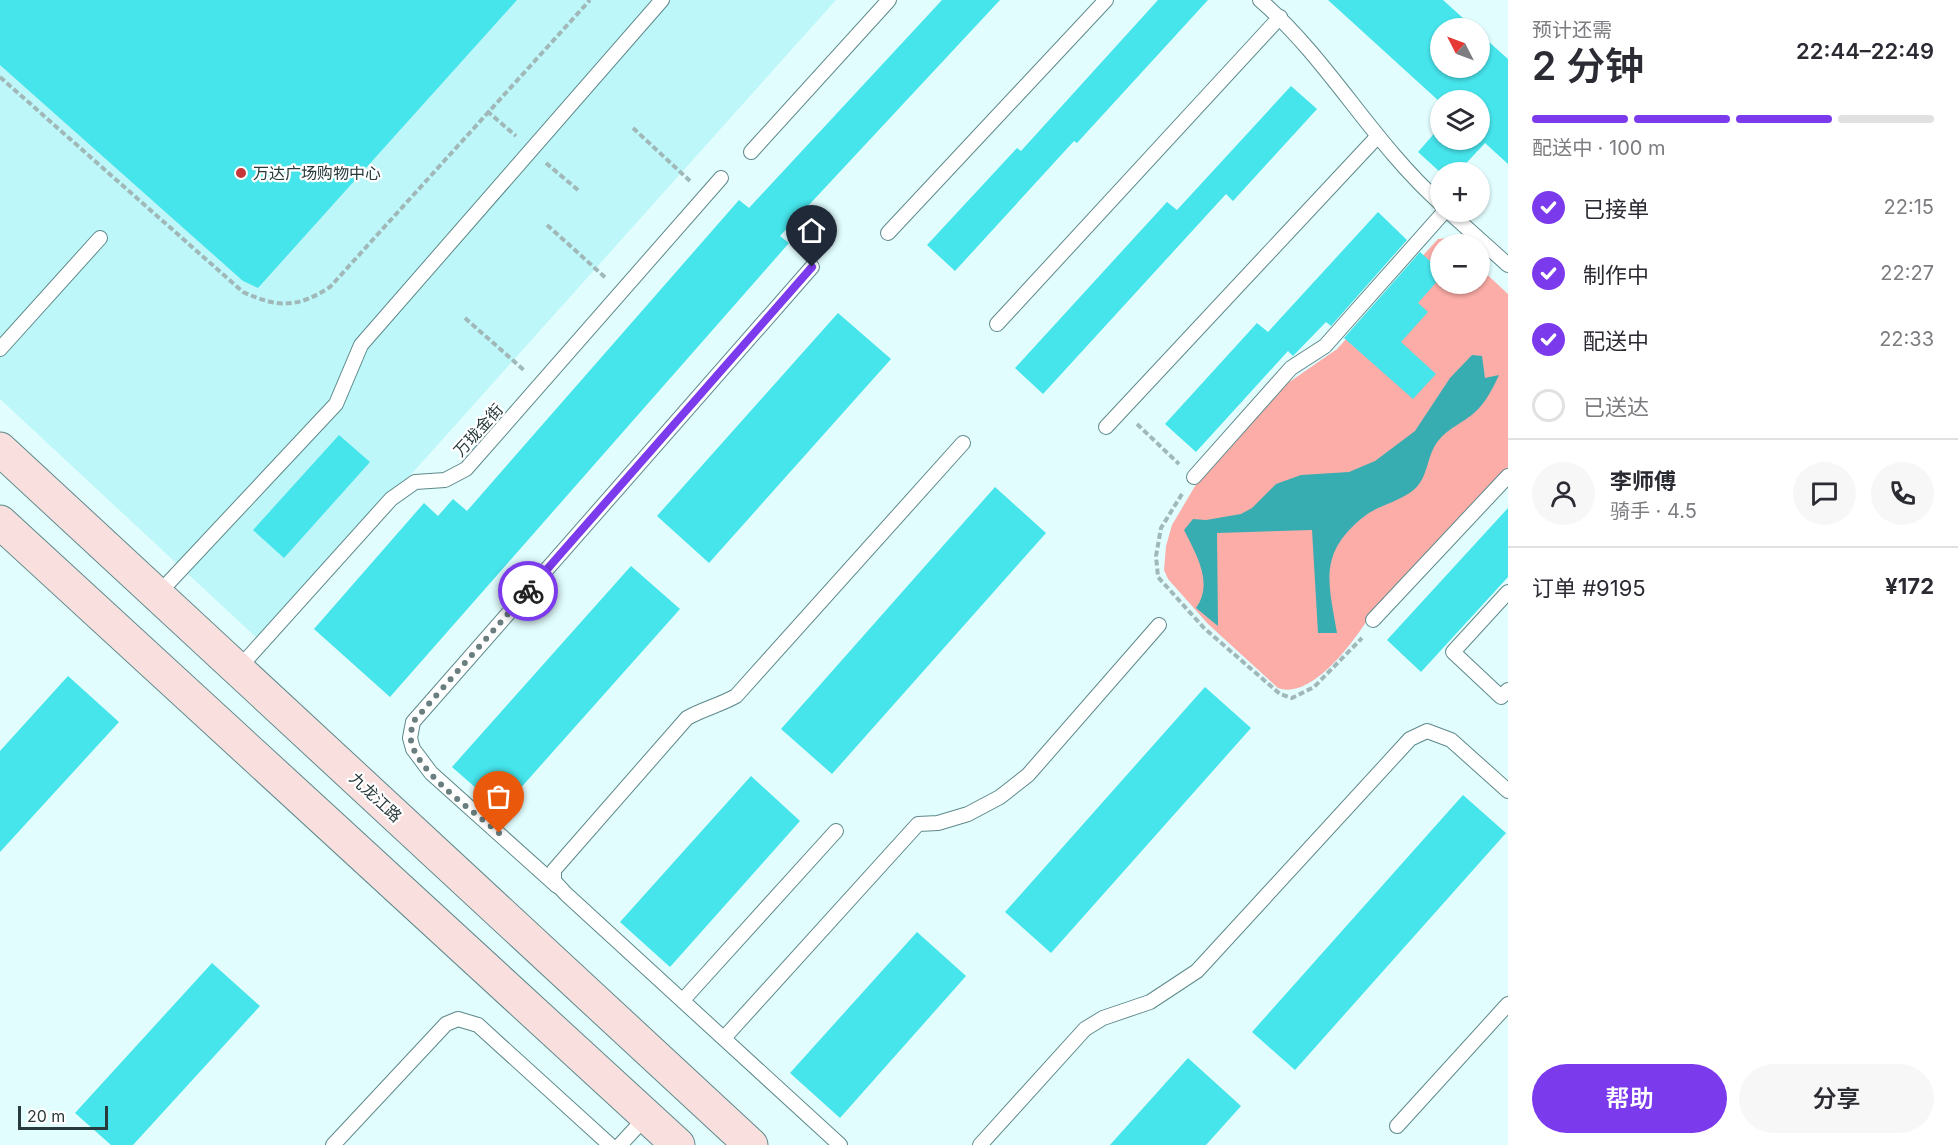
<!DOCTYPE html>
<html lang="zh">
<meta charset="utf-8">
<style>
:root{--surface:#fff;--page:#f7f7f7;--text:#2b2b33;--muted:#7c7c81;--line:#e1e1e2;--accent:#7c3aed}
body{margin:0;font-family:Inter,"Noto Sans SC",sans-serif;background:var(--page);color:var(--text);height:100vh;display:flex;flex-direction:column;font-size:22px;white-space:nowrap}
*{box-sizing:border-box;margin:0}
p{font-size:20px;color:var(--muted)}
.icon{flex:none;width:33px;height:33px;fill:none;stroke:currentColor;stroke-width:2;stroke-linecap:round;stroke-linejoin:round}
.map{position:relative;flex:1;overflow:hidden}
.sheet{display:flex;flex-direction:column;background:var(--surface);width:450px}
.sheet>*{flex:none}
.needle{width:39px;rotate:312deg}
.buttons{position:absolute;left:1430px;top:18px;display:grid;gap:12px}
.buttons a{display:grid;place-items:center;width:60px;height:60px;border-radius:50%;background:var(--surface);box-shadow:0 2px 4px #0004;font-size:30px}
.scale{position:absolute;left:18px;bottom:15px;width:90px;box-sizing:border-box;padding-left:6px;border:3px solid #283a3b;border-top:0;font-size:16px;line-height:21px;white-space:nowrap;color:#283a3b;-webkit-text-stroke:4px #fff;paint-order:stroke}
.pin{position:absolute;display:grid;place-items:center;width:51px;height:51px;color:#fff;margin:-62px -26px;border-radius:50% 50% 50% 0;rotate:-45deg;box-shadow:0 0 6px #0007}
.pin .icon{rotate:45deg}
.courier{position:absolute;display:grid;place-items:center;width:60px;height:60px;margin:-30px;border:4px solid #7c3aed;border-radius:50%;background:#fff;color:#222;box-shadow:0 2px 8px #0007}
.overview em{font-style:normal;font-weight:600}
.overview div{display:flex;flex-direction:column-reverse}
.overview{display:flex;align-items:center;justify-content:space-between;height:102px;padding:0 24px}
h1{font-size:39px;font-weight:600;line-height:45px}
.bar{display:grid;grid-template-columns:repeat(4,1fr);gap:9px 6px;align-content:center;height:72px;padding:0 24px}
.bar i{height:8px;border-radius:4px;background:var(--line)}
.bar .selected{background:var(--accent)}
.bar p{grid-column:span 4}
.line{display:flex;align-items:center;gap:15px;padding:0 24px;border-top:2px solid var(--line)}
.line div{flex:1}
.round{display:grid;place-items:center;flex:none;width:63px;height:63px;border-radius:32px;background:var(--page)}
ol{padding:0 24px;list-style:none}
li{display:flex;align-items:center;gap:18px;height:66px}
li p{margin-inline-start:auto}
li .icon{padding:6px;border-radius:50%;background:var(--accent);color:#fff;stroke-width:4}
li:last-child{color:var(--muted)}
li i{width:33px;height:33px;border:3px solid var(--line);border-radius:50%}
.button{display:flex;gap:12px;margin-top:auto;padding:12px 24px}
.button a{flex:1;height:69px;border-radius:36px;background:var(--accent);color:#fff;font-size:24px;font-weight:600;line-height:69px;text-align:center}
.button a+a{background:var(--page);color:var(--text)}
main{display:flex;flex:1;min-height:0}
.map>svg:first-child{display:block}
</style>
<main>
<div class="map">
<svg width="1508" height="1145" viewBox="0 0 1508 1145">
<rect width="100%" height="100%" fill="#e2fdfe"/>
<path fill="#bef7f9" d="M 0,0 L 836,0 L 261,642 L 0,399 Z"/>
<path fill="#fcada7" d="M 1448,238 L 1455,244 L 1440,244 L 1440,284 L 1479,284 L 1479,267 L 1508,294 L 1508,467 L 1368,619 C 1352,644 1311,700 1278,688 L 1208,624 L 1168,579 L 1164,570 L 1166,546 L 1172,525 L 1198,481 L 1285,385 L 1337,349 L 1438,239 Z"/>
<path fill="#37adb2" d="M 1472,355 L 1482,356 L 1485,378 L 1499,375 C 1493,388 1485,404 1474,413 C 1463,423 1448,428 1438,441 C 1426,456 1429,480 1411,492 C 1397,502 1380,505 1366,515 C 1318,552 1328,581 1337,633 L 1318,633 L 1312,530 L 1217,533 L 1218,626 L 1196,608 C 1214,583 1196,554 1184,530 L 1193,519 L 1206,520 L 1241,514 L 1252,508 L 1276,484 L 1301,475 L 1349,472 L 1375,461 L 1415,431 L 1450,378 Z"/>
<g fill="#46e4eb">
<path d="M 0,0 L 517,0 L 258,288 L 243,281 L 0,65 Z"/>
<path d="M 942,0 L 1000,0 L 780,236 L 789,243 L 390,697 L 314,629 L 424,503 L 438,516 L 453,499 L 467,511 L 739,200 L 749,208 Z"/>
<path d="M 1158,0 L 1208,0 L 1077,143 L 1074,141 L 955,271 L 927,245 L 1017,148 L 1021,151 Z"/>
<path d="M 1328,0 L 1443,0 L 1474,28 L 1440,28 L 1440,68 L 1479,68 L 1479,33 L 1508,59 L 1508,164 L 1485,143 L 1458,172 L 1440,172 L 1418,152 L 1440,127 L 1440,140 L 1479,140 L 1479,100 L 1440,102 Z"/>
<path d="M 1291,86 L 1317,109 L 1233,201 L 1226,194 L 1043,394 L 1015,368 L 1167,202 L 1177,210 Z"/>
<path d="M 1378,212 L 1407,240 L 1331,326 L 1326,322 L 1293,356 L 1288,351 L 1196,452 L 1165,424 L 1257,323 L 1268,332 Z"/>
<path d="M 1420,252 L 1440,270 L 1440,278 L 1418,303 L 1428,312 L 1401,342 L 1436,374 L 1413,399 L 1344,338 Z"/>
<path d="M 838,313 L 891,359 L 709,563 L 657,516 Z"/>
<path d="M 339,435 L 370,462 L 284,558 L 253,530 Z"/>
<path d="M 995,487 L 1046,533 L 832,774 L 781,729 Z"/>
<path d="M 1508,508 L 1508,577 L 1421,672 L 1387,640 Z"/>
<path d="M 631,566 L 680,609 L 501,810 L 452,767 Z"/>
<path d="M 68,676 L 119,722 L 0,852 L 0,751 Z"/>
<path d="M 1205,687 L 1251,728 L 1051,953 L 1005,912 Z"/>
<path d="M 751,776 L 800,821 L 670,967 L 620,922 Z"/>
<path d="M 1463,795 L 1506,833 L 1295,1070 L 1252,1032 Z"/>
<path d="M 917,932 L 966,976 L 840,1118 L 790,1073 Z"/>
<path d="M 212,963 L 260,1006 L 133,1145 L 111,1145 L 75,1113 Z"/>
<path d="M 1188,1058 L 1241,1106 L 1206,1145 L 1110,1145 Z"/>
</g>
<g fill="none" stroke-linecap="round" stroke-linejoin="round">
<g stroke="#5e898b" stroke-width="16">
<g id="lane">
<path d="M 1260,0 C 1329,60 1372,142 1440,203"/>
<path d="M 751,152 L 889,0"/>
<path d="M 1449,212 L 1508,265"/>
<path d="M 888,233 L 1106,0"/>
<path d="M 997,324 L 1280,17"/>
<path d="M 0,349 L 100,238"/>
<path d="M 1106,427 L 1377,137"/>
<path d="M 1194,477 L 1291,368 L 1325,346 L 1444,212"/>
<path d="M 1508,592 L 1453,652 L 1501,697 L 1508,690"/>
<path d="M 158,594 L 336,404 L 361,345 L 662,0"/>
<path d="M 1373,620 L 1508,476"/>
<path d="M 238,669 L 391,499 L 415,482 L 445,480 L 466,469 L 721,178"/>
<path d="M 557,886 L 431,773 L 413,749 L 410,738 L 413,722 L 812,267"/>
<path d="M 683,1000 L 836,831"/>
<path d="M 724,1038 L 918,824 L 938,823 L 968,814 L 1000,797 L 1028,775 L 1159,625"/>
<path d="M 1397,1126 L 1508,1004"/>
<path d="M 333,1145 L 446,1024 L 458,1019 L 478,1025 L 610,1145"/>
<path d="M 620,1145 L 646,1117"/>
<path d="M 840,1145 L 566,894 L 554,881 L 554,870 L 687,718 C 703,709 720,705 736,696 L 963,443"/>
<path d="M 980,1145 L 1085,1029 L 1103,1018 L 1150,1002 L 1197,971 L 1410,739 L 1427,731 L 1451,740 L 1508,791"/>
</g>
</g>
<g stroke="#5e898b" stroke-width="35">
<g id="secondary">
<path d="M 0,449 L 751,1145"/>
<path d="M 0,522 L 678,1145"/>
</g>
</g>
<g stroke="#a1b8b9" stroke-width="4" stroke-dasharray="6 3" stroke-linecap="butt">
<path d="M 0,77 L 243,292 C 278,308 298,308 330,287 L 590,0"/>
<path d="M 487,111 L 516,136"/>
<path d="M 633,128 L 690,181"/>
<path d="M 546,163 L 578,190"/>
<path d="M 547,225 L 607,279"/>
<path d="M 465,318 L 525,371"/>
<path d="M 1137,424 L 1179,464"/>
<path d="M 1182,494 L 1161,528 L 1156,556 L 1158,577 L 1204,628 L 1280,694 L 1292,698 L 1314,687 L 1362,638"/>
</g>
<use href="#lane" stroke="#fff" stroke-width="14"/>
<use href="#secondary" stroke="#f9e0df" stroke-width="33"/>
</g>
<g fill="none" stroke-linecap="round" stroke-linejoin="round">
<path stroke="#697e7f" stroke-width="6" stroke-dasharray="0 10.8" d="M 499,833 C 473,811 428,780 414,750 C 409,741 411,732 413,722 L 528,591"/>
<path stroke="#7c3aed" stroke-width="8" d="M 528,591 L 812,267"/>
</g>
<circle fill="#c6363a" stroke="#fff" stroke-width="2" cx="241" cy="173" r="6"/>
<g text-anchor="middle" stroke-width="4.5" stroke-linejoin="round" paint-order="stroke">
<g font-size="16" fill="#283a3b" stroke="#fff" text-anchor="start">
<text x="253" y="179">万达广场购物中心</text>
</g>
<g font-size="16" fill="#283a3b" stroke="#fff">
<text transform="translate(478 430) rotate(-48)" y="6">万珑金街</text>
<text transform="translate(376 797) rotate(43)" y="6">九龙江路</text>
</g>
</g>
</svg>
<div class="buttons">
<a><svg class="needle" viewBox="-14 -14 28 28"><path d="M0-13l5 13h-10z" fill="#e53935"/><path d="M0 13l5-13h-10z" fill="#7c7c81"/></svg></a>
<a><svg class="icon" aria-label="layers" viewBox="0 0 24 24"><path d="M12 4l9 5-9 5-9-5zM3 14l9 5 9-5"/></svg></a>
<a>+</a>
<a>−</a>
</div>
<div class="scale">20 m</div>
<div class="pin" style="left:499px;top:833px;background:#ea580c"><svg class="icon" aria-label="bag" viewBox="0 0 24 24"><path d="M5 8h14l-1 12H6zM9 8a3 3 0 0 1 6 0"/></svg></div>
<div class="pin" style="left:812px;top:267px;background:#1f2937"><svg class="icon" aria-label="home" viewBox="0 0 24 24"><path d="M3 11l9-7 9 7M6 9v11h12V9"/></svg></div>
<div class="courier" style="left:528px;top:591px"><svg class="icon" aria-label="bike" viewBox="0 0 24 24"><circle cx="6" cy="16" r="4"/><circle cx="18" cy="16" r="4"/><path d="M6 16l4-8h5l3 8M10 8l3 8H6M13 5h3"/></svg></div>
</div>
<section class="sheet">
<div class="overview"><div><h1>2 分钟</h1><p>预计还需</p></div><em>22:44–22:49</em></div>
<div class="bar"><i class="selected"></i><i class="selected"></i><i class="selected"></i><i></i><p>配送中 · 100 m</p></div>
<ol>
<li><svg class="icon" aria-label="check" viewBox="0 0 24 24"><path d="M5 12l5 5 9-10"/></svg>已接单<p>22:15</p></li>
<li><svg class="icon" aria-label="check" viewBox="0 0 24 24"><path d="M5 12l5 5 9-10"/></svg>制作中<p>22:27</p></li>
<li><svg class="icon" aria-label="check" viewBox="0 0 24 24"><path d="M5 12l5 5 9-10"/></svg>配送中<p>22:33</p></li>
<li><i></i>已送达</li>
</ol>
<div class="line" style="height:108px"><a class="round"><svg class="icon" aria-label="person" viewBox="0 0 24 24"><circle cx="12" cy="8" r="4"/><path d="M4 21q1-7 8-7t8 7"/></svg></a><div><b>李师傅</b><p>骑手 · 4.5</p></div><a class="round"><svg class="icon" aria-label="chat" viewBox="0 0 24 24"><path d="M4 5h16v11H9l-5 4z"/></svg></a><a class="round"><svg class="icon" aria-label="phone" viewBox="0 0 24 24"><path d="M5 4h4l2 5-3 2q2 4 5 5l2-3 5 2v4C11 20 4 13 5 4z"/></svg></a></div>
<div class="line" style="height:78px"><div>订单 #9195</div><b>¥172</b></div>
<div class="button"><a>帮助</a><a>分享</a></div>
</section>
</main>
